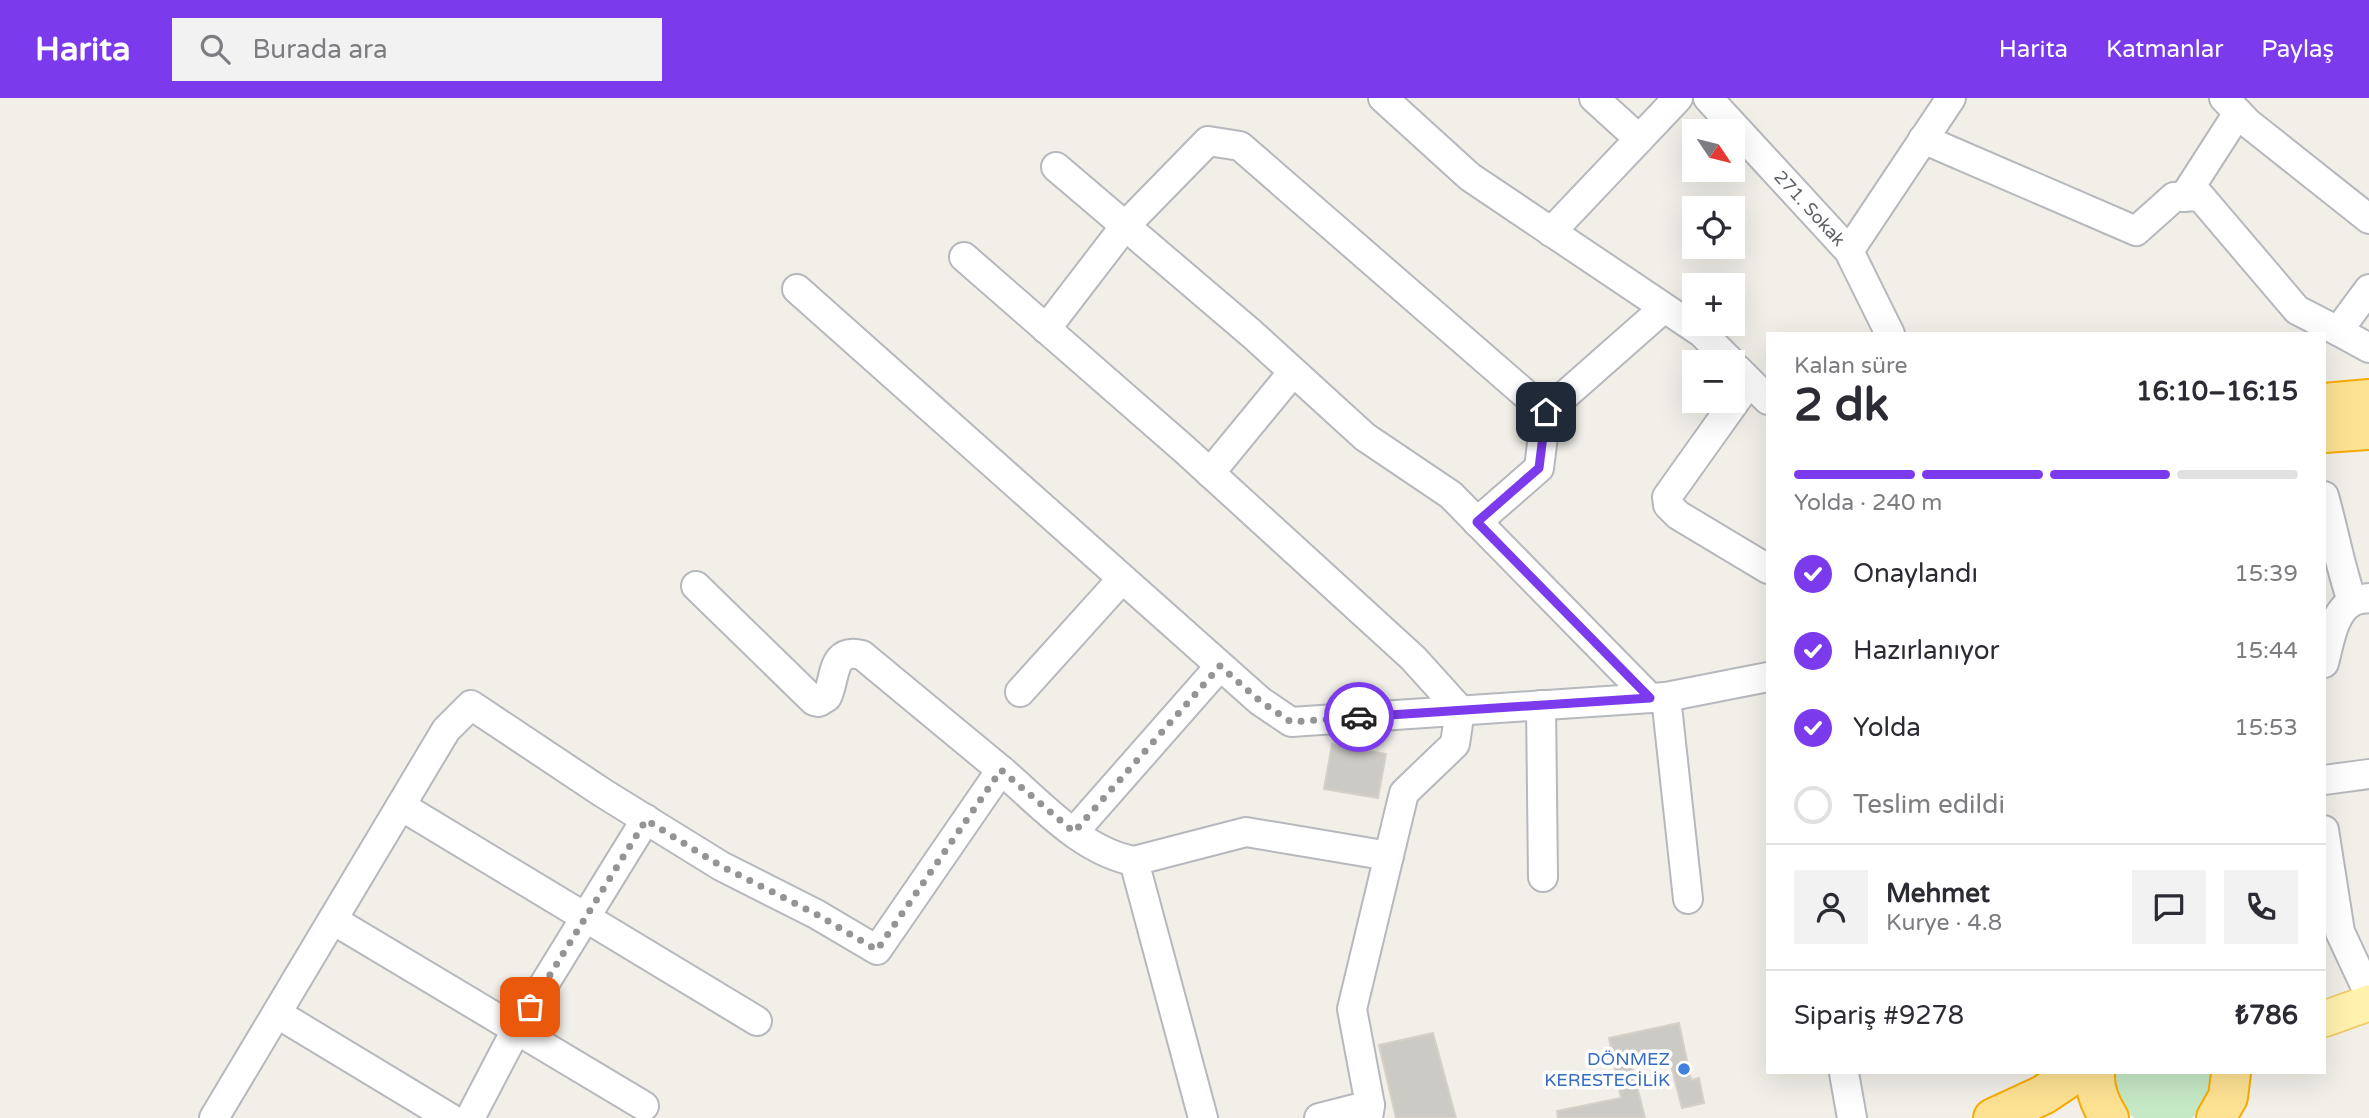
<!DOCTYPE html>
<html lang="tr">
<meta charset="utf-8">
<style>
:root{--surface:#fff;--page:#f2f2f3;--text:#2b2b33;--muted:#7c7c81;--line:#e1e1e2;--accent:#7c3aed}
body{margin:0;font-family:"Varela Round",sans-serif;background:var(--page);color:var(--text);height:100vh;display:flex;flex-direction:column;font-size:26px;white-space:nowrap}
*{box-sizing:border-box;margin:0}
p{font-size:23px;color:var(--muted)}
.icon{flex:none;width:38px;height:38px;fill:none;stroke:currentColor;stroke-width:2;stroke-linecap:round;stroke-linejoin:round}
.map{position:relative;flex:1;overflow:hidden}
.sheet{position:absolute;left:1766px;top:234px;width:560px;height:742px;display:flex;flex-direction:column;background:var(--surface);border-radius:0px;box-shadow:0 7px 28px #0002}
.sheet>*{flex:none}
.needle{width:46px;rotate:125deg}
.tools{position:absolute;left:1682px;top:21px;display:grid;gap:14px}
.tools a{display:grid;place-items:center;width:63px;height:63px;border-radius:0px;background:var(--surface);box-shadow:0 7px 28px #0002;font-size:35px}
.pin{position:absolute;display:grid;place-items:center;width:60px;height:60px;color:#fff;margin:-30px;border-radius:14px;box-shadow:0 4px 10px #0006}
.courier{position:absolute;display:grid;place-items:center;width:70px;height:70px;margin:-35px;border:5px solid #7c3aed;border-radius:50%;background:#fff;color:#222;box-shadow:0 2px 9px #0007}
.headline em{font-style:normal;font-weight:800}
.headline div{display:flex;flex-direction:column-reverse}
.headline{display:flex;align-items:center;justify-content:space-between;height:119px;padding:0 28px}
h1{font-size:46px;font-weight:800;line-height:52px}
.bar{display:grid;grid-template-columns:repeat(4,1fr);gap:10px 7px;align-content:center;height:84px;padding:0 28px}
.bar i{height:9px;border-radius:5px;background:var(--line)}
.bar .current{background:var(--accent)}
.bar p{grid-column:span 4}
.line{display:flex;align-items:center;gap:18px;padding:0 28px;border-top:2px solid var(--line)}
.line div{flex:1}
.round{display:grid;place-items:center;flex:none;width:74px;height:74px;border-radius:0px;background:var(--page)}
ol{padding:0 28px;list-style:none}
li{display:flex;align-items:center;gap:21px;height:77px}
li p{margin-inline-start:auto}
li .icon{padding:7px;border-radius:50%;background:var(--accent);color:#fff;stroke-width:4}
li:last-child{color:var(--muted)}
li i{width:38px;height:38px;border:4px solid var(--line);border-radius:50%}
header{display:flex;align-items:center;gap:42px;box-sizing:border-box;height:98px;padding:0 35px;background:var(--accent);color:#fff}
header strong{font-size:33px}
nav{display:flex;gap:38px;margin-inline-start:auto;font-size:24px}
.search{width:490px;height:63px;background:var(--page);display:flex;align-items:center;gap:18px;box-sizing:border-box;padding:0 24px;border-radius:0px;color:var(--muted);font-size:26px}
.map>svg:first-child{display:block}
</style>
<header>
<strong>Harita</strong>
<div class="search"><svg class="icon" aria-label="search" viewBox="0 0 24 24"><circle cx="10" cy="10" r="6"/><path d="M15 15l6 6"/></svg>Burada ara</div>
<nav><a>Harita</a><a>Katmanlar</a><a>Paylaş</a></nav>
</header>
<div class="map">
<svg width="2369" height="1020" viewBox="0 0 2369 1020">
<rect width="100%" height="100%" fill="#f1efe8"/>
<path fill="#c5e8c5" d="M 2114,975 L 2213,975 C 2211,995 2207,1006 2192,1020 L 2135,1020 C 2120,1009 2113,993 2114,975 Z"/>
<g fill="#cccac5" stroke="#d6d1c6" stroke-width="2">
<path d="M 1332,646 L 1386,656 L 1378,700 L 1324,691 Z"/>
<path d="M 1679,925 L 1691,982 L 1699,980 L 1704,1005 L 1682,1010 L 1668,956 L 1631,965 L 1645,1020 L 1558,1020 L 1557,1013 L 1621,1000 L 1609,940 Z"/>
<path d="M 1433,935 L 1456,1020 L 1396,1020 L 1379,947 Z"/>
</g>
<g fill="none" stroke-linecap="round" stroke-linejoin="round">
<g stroke="#b5b8bc" stroke-width="32">
<g id="minor">
<path d="M 1383,0 L 1470,79 L 1702,235 L 1731,264"/>
<path d="M 1594,0 L 1639,41"/>
<path id="s1" d="M 1708,0 L 1849,153 L 1890,236"/>
<path d="M 2224,0 L 2248,25 L 2369,121"/>
<path d="M 1923,41 L 2136,133 L 2174,99 L 2200,98 L 2297,212 L 2338,233 L 2369,191"/>
<path d="M 1056,69 L 1252,236 L 1365,339 L 1451,397 L 1650,600"/>
<path d="M 2184,99 L 2238,15"/>
<path d="M 1551,134 L 1678,0"/>
<path d="M 1849,153 L 1951,0"/>
<path d="M 964,159 L 1184,351 L 1413,560 L 1460,612 L 1455,646 L 1404,695 L 1352,911 L 1370,1007 L 1368,1020"/>
<path d="M 797,191 L 1260,603 L 1291,624 L 1666,599 L 1768,579"/>
<path d="M 1046,231 L 1125,128 L 1208,43 L 1240,48 L 1546,314"/>
<path d="M 2338,233 L 2369,250"/>
<path d="M 1737,271 L 1768,302"/>
<path d="M 1749,284 L 1667,399 L 1668,407 L 1678,417 L 1768,471"/>
<path d="M 1210,375 L 1293,274"/>
<path d="M 2324,398 C 2334,433 2340,469 2352,503"/>
<path d="M 1477,424 L 1539,370 L 1546,314 L 1664,210"/>
<path d="M 696,488 L 814,603 L 819,604 L 827,599 C 836,580 831,549 862,557 L 1001,672"/>
<path d="M 2324,565 C 2329,547 2333,514 2352,504 C 2356,501 2364,501 2369,500"/>
<path d="M 1020,594 L 1122,481"/>
<path d="M 1666,599 L 1688,801"/>
<path d="M 1541,607 L 1543,779"/>
<path d="M 2324,682 L 2369,676"/>
<path d="M 401,708 L 757,923"/>
<path d="M 2324,732 L 2340,834 L 2369,896"/>
<path d="M 1074,734 L 1220,568"/>
<path d="M 1134,763 L 1203,1020"/>
<path d="M 333,822 L 644,1008"/>
<path d="M 278,916 L 450,1020"/>
<path d="M 1844,975 L 1852,1020"/>
<path d="M 214,1020 L 446,632 L 471,607 L 603,695 L 721,768 L 816,816 L 877,852 L 1001,672 C 1040,705 1081,753 1134,763 L 1246,734 L 1389,758"/>
<path d="M 470,1020 L 516,932 L 646,721"/>
<path d="M 1319,1020 L 1370,1007"/>
</g>
</g>
<g stroke="#f2c960" stroke-width="38">
<path id="major" d="M 2324,921 L 2369,905"/>
</g>
<g stroke="#f9ab00" stroke-width="42">
<g id="highway">
<path d="M 2324,305 L 2369,301"/>
<path d="M 2324,335 L 2369,332"/>
<path d="M 2095,975 C 2094,992 2100,1006 2109,1020"/>
<path d="M 1993,1020 L 2043,997 L 2076,975"/>
<path d="M 2216,1020 L 2228,999 L 2231,975"/>
</g>
</g>
<use href="#minor" stroke="#fff" stroke-width="28"/>
<use href="#major" stroke="#fff2af" stroke-width="35"/>
<use href="#highway" stroke="#fde293" stroke-width="38"/>
</g>
<g fill="none" stroke-linecap="round" stroke-linejoin="round">
<path stroke="#929495" stroke-width="7" stroke-dasharray="0 12.6" d="M 530,909 L 646,722 L 721,768 L 816,816 L 877,852 L 1001,672 L 1074,734 L 1220,568 L 1260,603 L 1291,624 L 1359,619"/>
<path stroke="#7c3aed" stroke-width="9" d="M 1359,619 L 1650,600 L 1477,424 L 1539,370 L 1546,314"/>
</g>
<circle fill="#3f7fe0" stroke="#fff" stroke-width="2.5" cx="1684" cy="971" r="7"/>
<g text-anchor="middle" stroke-width="7" stroke-linejoin="round" paint-order="stroke">
<g font-size="18" fill="#5f6368" stroke="#fff">
<text dy="6" stroke="none"><textPath href="#s1" startOffset="150">271. Sokak</textPath></text>
</g>
<g font-size="18" fill="#366cbe" stroke="#fff" text-anchor="end">
<text x="1670" y="967">DÖNMEZ<tspan x="1670" dy="21">KERESTECİLİK</tspan></text>
</g>
</g>
</svg>
<div class="tools">
<a><svg class="needle" viewBox="-14 -14 28 28"><path d="M0-13l5 13h-10z" fill="#e53935"/><path d="M0 13l5-13h-10z" fill="#7c7c81"/></svg></a>
<a><svg class="icon" aria-label="locate" viewBox="0 0 24 24"><circle cx="12" cy="12" r="6"/><path d="M12 2v4M12 18v4M2 12h4M18 12h4"/></svg></a>
<a>+</a>
<a>−</a>
</div>
<div class="pin" style="left:530px;top:909px;background:#ea580c"><svg class="icon" aria-label="bag" viewBox="0 0 24 24"><path d="M5 8h14l-1 12H6zM9 8a3 3 0 0 1 6 0"/></svg></div>
<div class="pin" style="left:1546px;top:314px;background:#1f2937"><svg class="icon" aria-label="home" viewBox="0 0 24 24"><path d="M3 11l9-7 9 7M6 9v11h12V9"/></svg></div>
<div class="courier" style="left:1359px;top:619px"><svg class="icon" aria-label="car" viewBox="0 0 24 24"><path d="M5 17H2v-5l4-1 3-4h7l3 4 3 1v5h-3M9 17h6M6 11h13"/><circle cx="7" cy="17" r="2"/><circle cx="17" cy="17" r="2"/></svg></div>
<section class="sheet">
<div class="headline"><div><h1>2 dk</h1><p>Kalan süre</p></div><em>16:10–16:15</em></div>
<div class="bar"><i class="current"></i><i class="current"></i><i class="current"></i><i></i><p>Yolda · 240 m</p></div>
<ol>
<li><svg class="icon" aria-label="check" viewBox="0 0 24 24"><path d="M5 12l5 5 9-10"/></svg>Onaylandı<p>15:39</p></li>
<li><svg class="icon" aria-label="check" viewBox="0 0 24 24"><path d="M5 12l5 5 9-10"/></svg>Hazırlanıyor<p>15:44</p></li>
<li><svg class="icon" aria-label="check" viewBox="0 0 24 24"><path d="M5 12l5 5 9-10"/></svg>Yolda<p>15:53</p></li>
<li><i></i>Teslim edildi</li>
</ol>
<div class="line" style="height:126px"><a class="round"><svg class="icon" aria-label="person" viewBox="0 0 24 24"><circle cx="12" cy="8" r="4"/><path d="M4 21q1-7 8-7t8 7"/></svg></a><div><b>Mehmet</b><p>Kurye · 4.8</p></div><a class="round"><svg class="icon" aria-label="chat" viewBox="0 0 24 24"><path d="M4 5h16v11H9l-5 4z"/></svg></a><a class="round"><svg class="icon" aria-label="phone" viewBox="0 0 24 24"><path d="M5 4h4l2 5-3 2q2 4 5 5l2-3 5 2v4C11 20 4 13 5 4z"/></svg></a></div>
<div class="line" style="height:91px"><div>Sipariş #9278</div><b>₺786</b></div>
</section>
</div>
